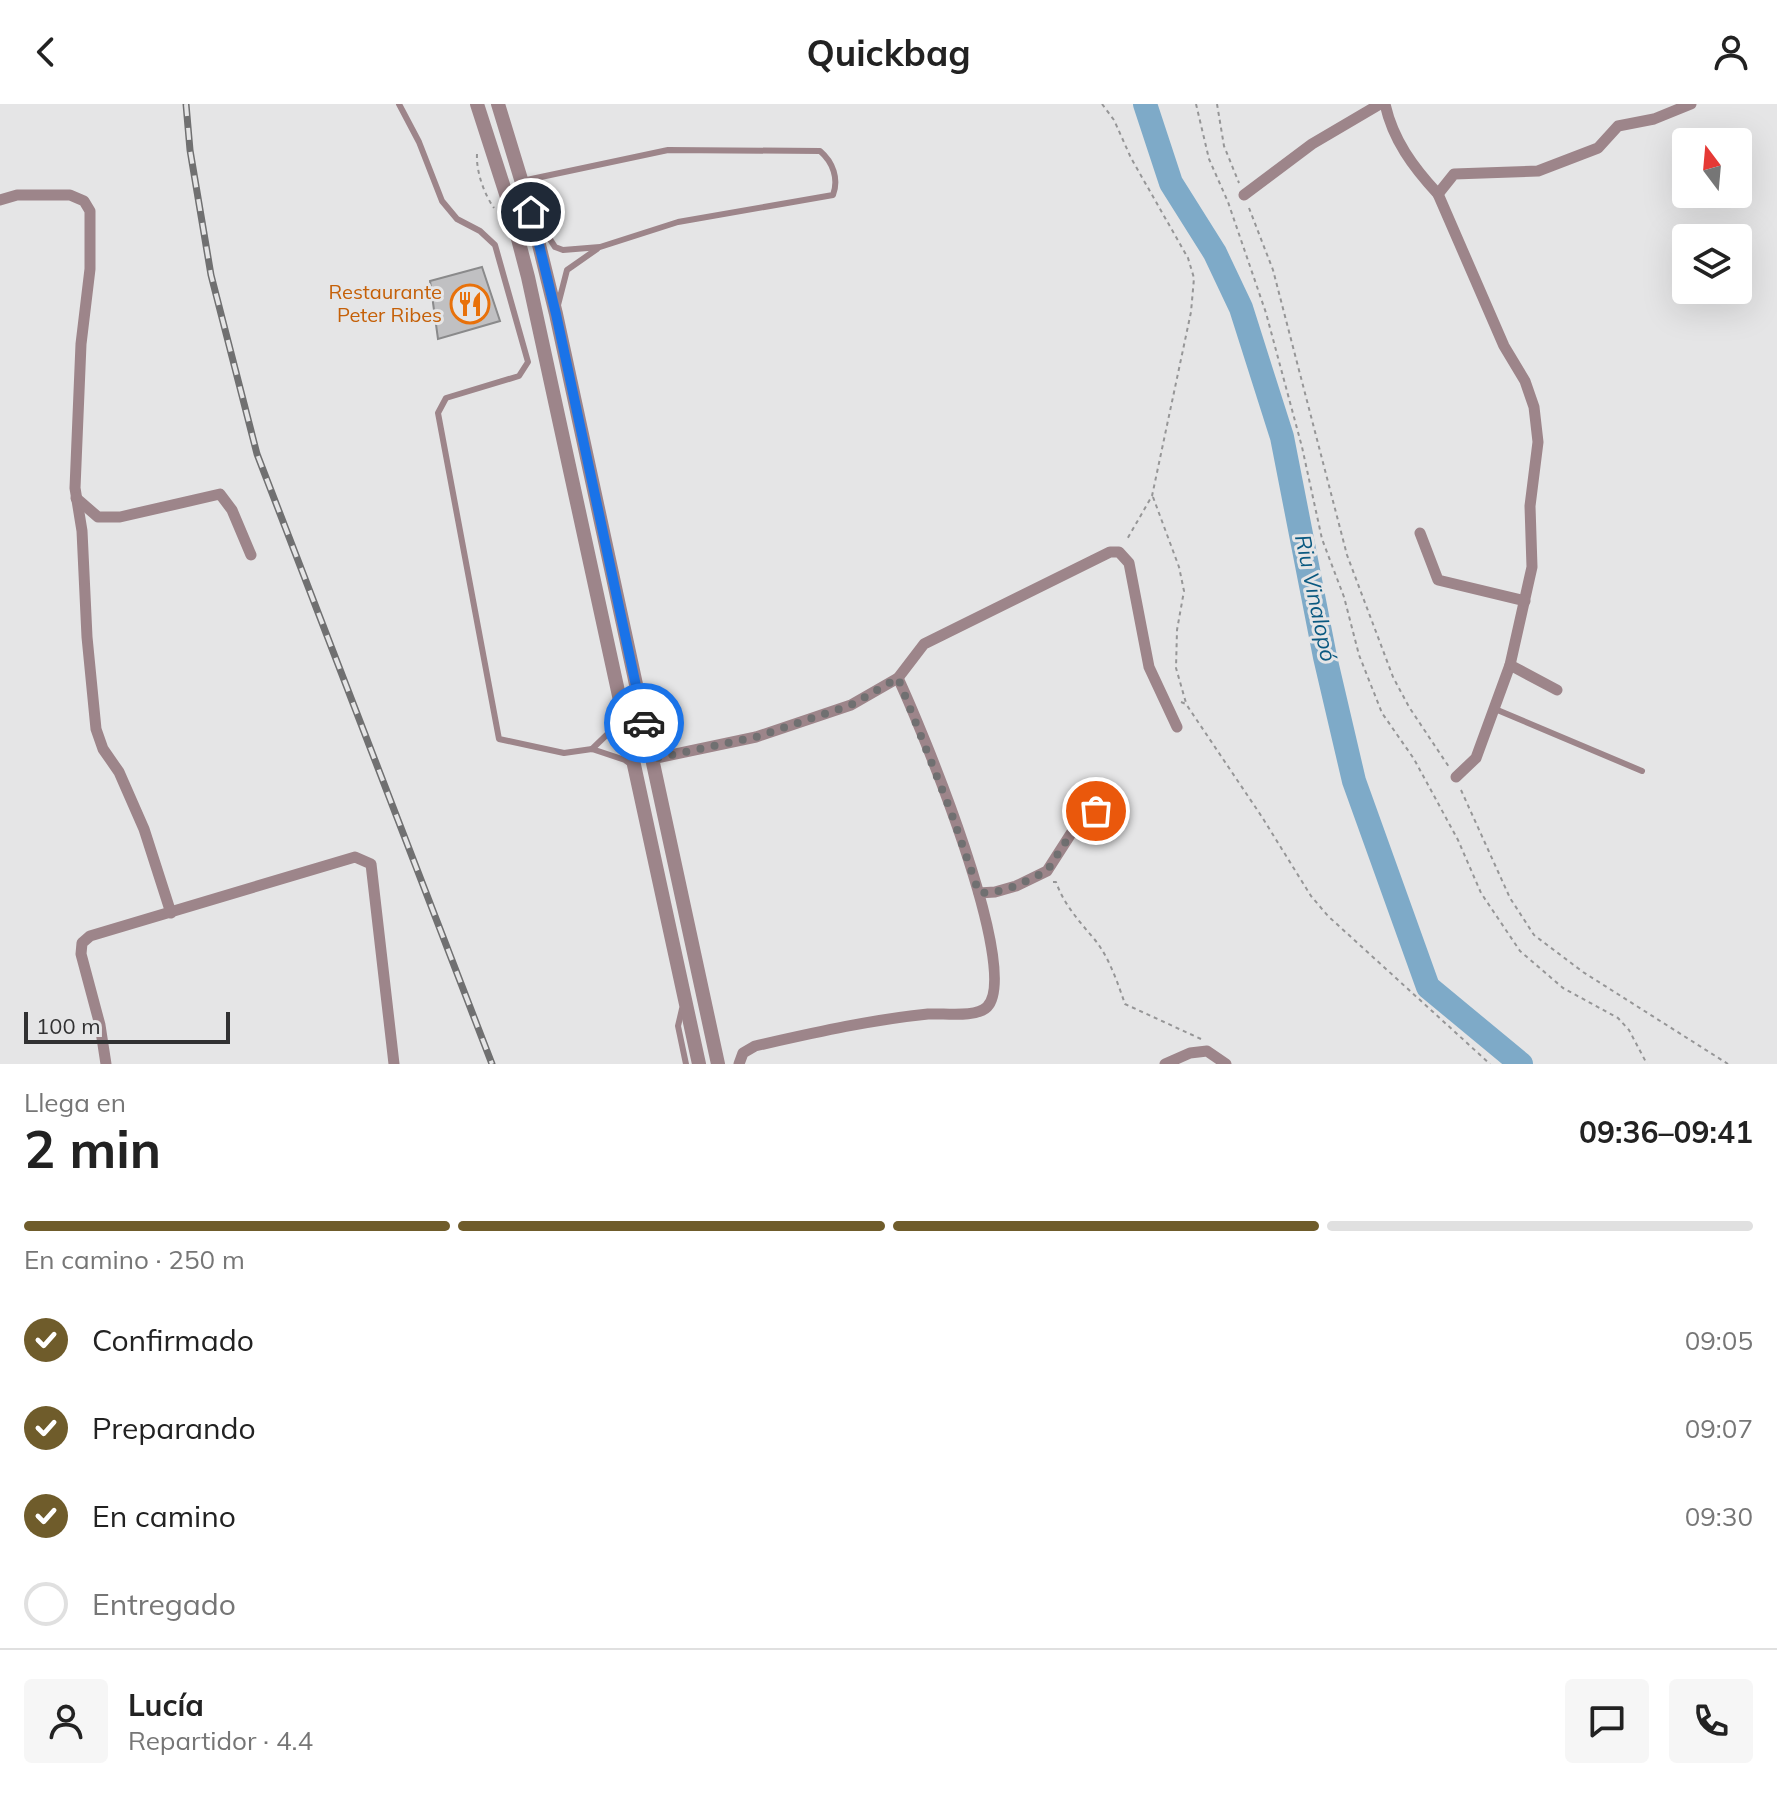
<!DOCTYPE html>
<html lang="es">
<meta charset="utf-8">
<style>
:root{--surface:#fff;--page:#f6f6f6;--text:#222;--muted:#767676;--line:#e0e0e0;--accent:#6f5c2b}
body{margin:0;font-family:Mulish,sans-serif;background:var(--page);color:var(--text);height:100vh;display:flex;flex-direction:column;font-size:30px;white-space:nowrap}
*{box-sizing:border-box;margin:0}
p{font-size:26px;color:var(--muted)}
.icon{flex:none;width:44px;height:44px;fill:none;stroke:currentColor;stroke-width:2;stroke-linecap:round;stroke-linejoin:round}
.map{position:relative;height:960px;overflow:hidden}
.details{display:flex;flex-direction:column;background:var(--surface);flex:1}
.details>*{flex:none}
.needle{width:52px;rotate:344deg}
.fabs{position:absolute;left:1672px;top:24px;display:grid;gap:16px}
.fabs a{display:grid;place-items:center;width:80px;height:80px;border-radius:8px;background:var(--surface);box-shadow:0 8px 32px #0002;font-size:40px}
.scale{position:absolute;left:24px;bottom:20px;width:206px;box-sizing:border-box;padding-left:8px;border:4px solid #313132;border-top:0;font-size:22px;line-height:28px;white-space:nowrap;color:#313132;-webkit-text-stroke:6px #e5e5e6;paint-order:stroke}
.pin{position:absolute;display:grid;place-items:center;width:68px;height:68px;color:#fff;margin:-34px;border:4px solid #fff;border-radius:50%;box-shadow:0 2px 8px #0007}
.courier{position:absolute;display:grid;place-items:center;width:80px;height:80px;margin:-40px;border:6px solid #1a73e8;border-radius:50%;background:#fff;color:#222;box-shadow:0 2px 10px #0007}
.summary em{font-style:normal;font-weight:700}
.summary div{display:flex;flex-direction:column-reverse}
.summary{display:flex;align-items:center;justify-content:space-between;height:136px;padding:0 24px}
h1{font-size:52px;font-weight:700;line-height:60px}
.bar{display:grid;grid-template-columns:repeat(4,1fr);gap:12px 8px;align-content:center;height:96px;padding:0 24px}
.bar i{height:10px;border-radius:6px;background:var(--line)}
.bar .selected{background:var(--accent)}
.bar p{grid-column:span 4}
.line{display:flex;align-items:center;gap:20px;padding:0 24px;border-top:2px solid var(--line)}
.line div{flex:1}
.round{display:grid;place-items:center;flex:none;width:84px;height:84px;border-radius:8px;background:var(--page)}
ol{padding:0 24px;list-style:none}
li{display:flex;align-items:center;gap:24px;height:88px}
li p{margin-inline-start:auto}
li .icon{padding:8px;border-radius:50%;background:var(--accent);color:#fff;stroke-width:4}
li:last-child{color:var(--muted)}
li i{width:44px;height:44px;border:4px solid var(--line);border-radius:50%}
header{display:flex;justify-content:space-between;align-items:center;height:104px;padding:0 24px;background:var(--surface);font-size:36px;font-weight:700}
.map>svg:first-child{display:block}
</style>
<header><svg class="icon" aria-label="back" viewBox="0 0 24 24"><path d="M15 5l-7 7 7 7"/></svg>Quickbag<svg class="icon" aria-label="person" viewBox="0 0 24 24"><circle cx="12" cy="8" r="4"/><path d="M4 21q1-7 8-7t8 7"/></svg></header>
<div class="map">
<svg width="1777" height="960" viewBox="0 0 1777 960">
<rect width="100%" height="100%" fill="#e5e5e6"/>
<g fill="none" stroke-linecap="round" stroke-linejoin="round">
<path stroke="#7eaac8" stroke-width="24" d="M 1145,0 L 1171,79 L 1215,149 L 1241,204 L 1282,333 L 1325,553 L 1354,677 L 1428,883 L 1521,960"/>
</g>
<path fill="#c0c0c2" stroke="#8a8a8b" stroke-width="2" d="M 482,163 L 500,217 L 438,235 L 430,177 Z"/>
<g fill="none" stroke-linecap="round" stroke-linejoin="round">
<g stroke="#969697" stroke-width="2" stroke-dasharray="4 4" stroke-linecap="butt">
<path d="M 1102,0 L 1114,16 L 1131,54 L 1188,154 L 1194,174 L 1191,208 L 1152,392 L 1126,437"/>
<path d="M 1196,0 L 1209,55 L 1228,98 L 1266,209 L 1302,343 L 1322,435 L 1344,493 L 1359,551 L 1382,609 L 1414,655 L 1458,736 L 1481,789 L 1520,847 L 1563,884 L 1618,914 L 1629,926 L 1647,960"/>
<path d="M 1217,0 L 1224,42 L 1239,79"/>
<path d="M 477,50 C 476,67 484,90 494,104"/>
<path d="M 1249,104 L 1273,166 L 1347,451 L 1393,573 L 1409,603 L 1449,663"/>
<path d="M 1153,393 L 1179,463 L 1184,487 L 1177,526 L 1176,564 L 1186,599"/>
<path d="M 1181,598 L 1186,600 L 1262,713 L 1311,792 L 1328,812 L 1490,960"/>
<path d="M 1461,686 L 1510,794 L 1534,831 L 1583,868 L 1728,960"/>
<path d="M 1053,778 L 1056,778 C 1064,801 1080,818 1095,836 C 1109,853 1118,880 1125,900 L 1201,935"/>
</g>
<g stroke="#9d858a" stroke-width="6">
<path d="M 399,0 L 419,38 L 442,97 L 457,115 L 480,127 L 495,141 L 528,258 L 519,272 L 446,294 L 438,309 L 499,635 L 564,649 L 592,645 L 625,656 L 632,661"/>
<path d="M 522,77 L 668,46 L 820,47 C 833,58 839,75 833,91 L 678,118 L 600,143 L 563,146 L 555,143 L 538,117"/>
<path d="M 558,201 L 567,166 L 597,145"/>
<path d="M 1495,605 L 1642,667"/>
<path d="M 592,645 L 621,617"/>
<path d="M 682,905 L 678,922 L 686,960"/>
</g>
<g stroke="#9d858a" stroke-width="11">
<path d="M 1385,0 C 1393,36 1413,63 1438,90 L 1454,70 L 1538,67 L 1598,44 L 1618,22 L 1654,15 L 1691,0"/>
<path d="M 1438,90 L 1504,242 L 1525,277 L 1534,303 L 1538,338 L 1530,402 L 1532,463 L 1510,561 L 1476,654 L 1456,673"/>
<path d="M 1244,91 L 1312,40 L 1380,0"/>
<path d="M 0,96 L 17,91 L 70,91 L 84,97 L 90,107 L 90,165 L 81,240 L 75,384 L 82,427 L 87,533 L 96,625 L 103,645 L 119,668 L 144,725 L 171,809"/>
<path d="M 76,394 L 98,413 L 120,413 L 220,390 L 232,406 L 251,451"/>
<path d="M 1420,429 L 1438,476 L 1525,497"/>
<path d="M 1510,561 L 1557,586"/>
<path d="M 652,655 L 756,633 L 851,601 L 898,574 L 924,540 L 1110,448 L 1119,448 L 1129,459 L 1149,563 L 1177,623"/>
<path d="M 979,789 L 995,788 L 1016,782 L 1047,767 L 1072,728 L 1096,707"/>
<path d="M 106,960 L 100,921 L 81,850 L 82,839 L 90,832 L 355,753 L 371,760 L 394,960"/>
<path d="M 739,960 L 743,949 L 755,942 C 813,929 869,916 928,910 C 944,909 976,914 987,903 C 1023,867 920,621 898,574"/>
<path d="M 1165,960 L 1190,949 L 1207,947 L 1226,960"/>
</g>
<g stroke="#9d858a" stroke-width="14">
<path d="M 477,0 L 507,93 L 528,173 L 699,960"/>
<path d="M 498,0 L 531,108 L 556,210 L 718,960"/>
</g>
<g stroke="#707071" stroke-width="7">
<path id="rail" d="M 186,0 L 190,46 L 211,171 L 257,350 L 492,960"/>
</g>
<use href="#rail" stroke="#e5e5e6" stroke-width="4" stroke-dasharray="12" stroke-linecap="butt"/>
</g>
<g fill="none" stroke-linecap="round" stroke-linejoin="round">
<path stroke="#707071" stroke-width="8" stroke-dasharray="0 14.4" d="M 644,619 L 652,655 L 756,633 L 851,601 L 898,574 L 951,708 L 979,789 L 995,788 L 1016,782 L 1047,767 L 1072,728 L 1096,707"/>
<path stroke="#1a73e8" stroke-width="10" d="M 531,108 L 556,210 L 644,619"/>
</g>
<defs>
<g id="restaurant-ring" transform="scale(2)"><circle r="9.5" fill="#e5e5e6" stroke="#e8710a" stroke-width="1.5"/><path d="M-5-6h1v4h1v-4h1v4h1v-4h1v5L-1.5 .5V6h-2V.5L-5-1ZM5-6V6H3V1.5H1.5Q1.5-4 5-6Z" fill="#e8710a"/></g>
</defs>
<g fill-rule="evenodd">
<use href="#restaurant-ring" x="470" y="200"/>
</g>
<g text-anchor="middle" stroke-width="6" stroke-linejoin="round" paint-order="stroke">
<g font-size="20" fill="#c56008" stroke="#e5e5e6" text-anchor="end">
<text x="442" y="195">Restaurante<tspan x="442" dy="23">Peter Ribes</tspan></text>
</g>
<g font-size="22" font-style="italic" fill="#0a5980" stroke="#e5e5e6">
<text transform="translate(1316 494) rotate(78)" y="8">Riu Vinalopó</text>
</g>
</g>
</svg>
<div class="fabs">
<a><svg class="needle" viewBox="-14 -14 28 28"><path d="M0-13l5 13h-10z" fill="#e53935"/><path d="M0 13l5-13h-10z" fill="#767676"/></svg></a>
<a><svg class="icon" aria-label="layers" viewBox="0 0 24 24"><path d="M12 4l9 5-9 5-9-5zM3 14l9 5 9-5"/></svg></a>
</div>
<div class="scale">100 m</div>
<div class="pin" style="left:1096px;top:707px;background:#ea580c"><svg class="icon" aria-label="bag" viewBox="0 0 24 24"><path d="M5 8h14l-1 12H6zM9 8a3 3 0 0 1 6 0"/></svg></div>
<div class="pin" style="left:531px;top:108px;background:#1f2937"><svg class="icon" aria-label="home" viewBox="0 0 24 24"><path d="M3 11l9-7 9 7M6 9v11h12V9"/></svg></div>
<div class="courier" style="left:644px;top:619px"><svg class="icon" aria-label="car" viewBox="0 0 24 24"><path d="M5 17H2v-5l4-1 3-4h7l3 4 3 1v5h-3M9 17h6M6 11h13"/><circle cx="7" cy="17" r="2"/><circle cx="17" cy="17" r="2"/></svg></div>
</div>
<section class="details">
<div class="summary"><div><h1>2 min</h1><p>Llega en</p></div><em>09:36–09:41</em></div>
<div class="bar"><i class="selected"></i><i class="selected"></i><i class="selected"></i><i></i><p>En camino · 250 m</p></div>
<ol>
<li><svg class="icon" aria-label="check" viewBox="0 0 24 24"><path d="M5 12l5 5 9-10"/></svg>Confirmado<p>09:05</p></li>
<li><svg class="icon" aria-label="check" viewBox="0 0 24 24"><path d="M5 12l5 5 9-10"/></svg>Preparando<p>09:07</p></li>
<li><svg class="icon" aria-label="check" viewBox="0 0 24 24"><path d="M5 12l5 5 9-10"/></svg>En camino<p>09:30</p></li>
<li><i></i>Entregado</li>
</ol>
<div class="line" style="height:144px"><a class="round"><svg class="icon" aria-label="person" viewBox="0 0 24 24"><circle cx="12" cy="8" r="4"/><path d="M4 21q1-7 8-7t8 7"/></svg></a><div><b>Lucía</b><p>Repartidor · 4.4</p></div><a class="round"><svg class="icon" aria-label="chat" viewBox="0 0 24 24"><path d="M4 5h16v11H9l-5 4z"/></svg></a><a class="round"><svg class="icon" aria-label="phone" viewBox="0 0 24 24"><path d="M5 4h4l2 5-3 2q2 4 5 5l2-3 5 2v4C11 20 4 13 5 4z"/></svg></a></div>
</section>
